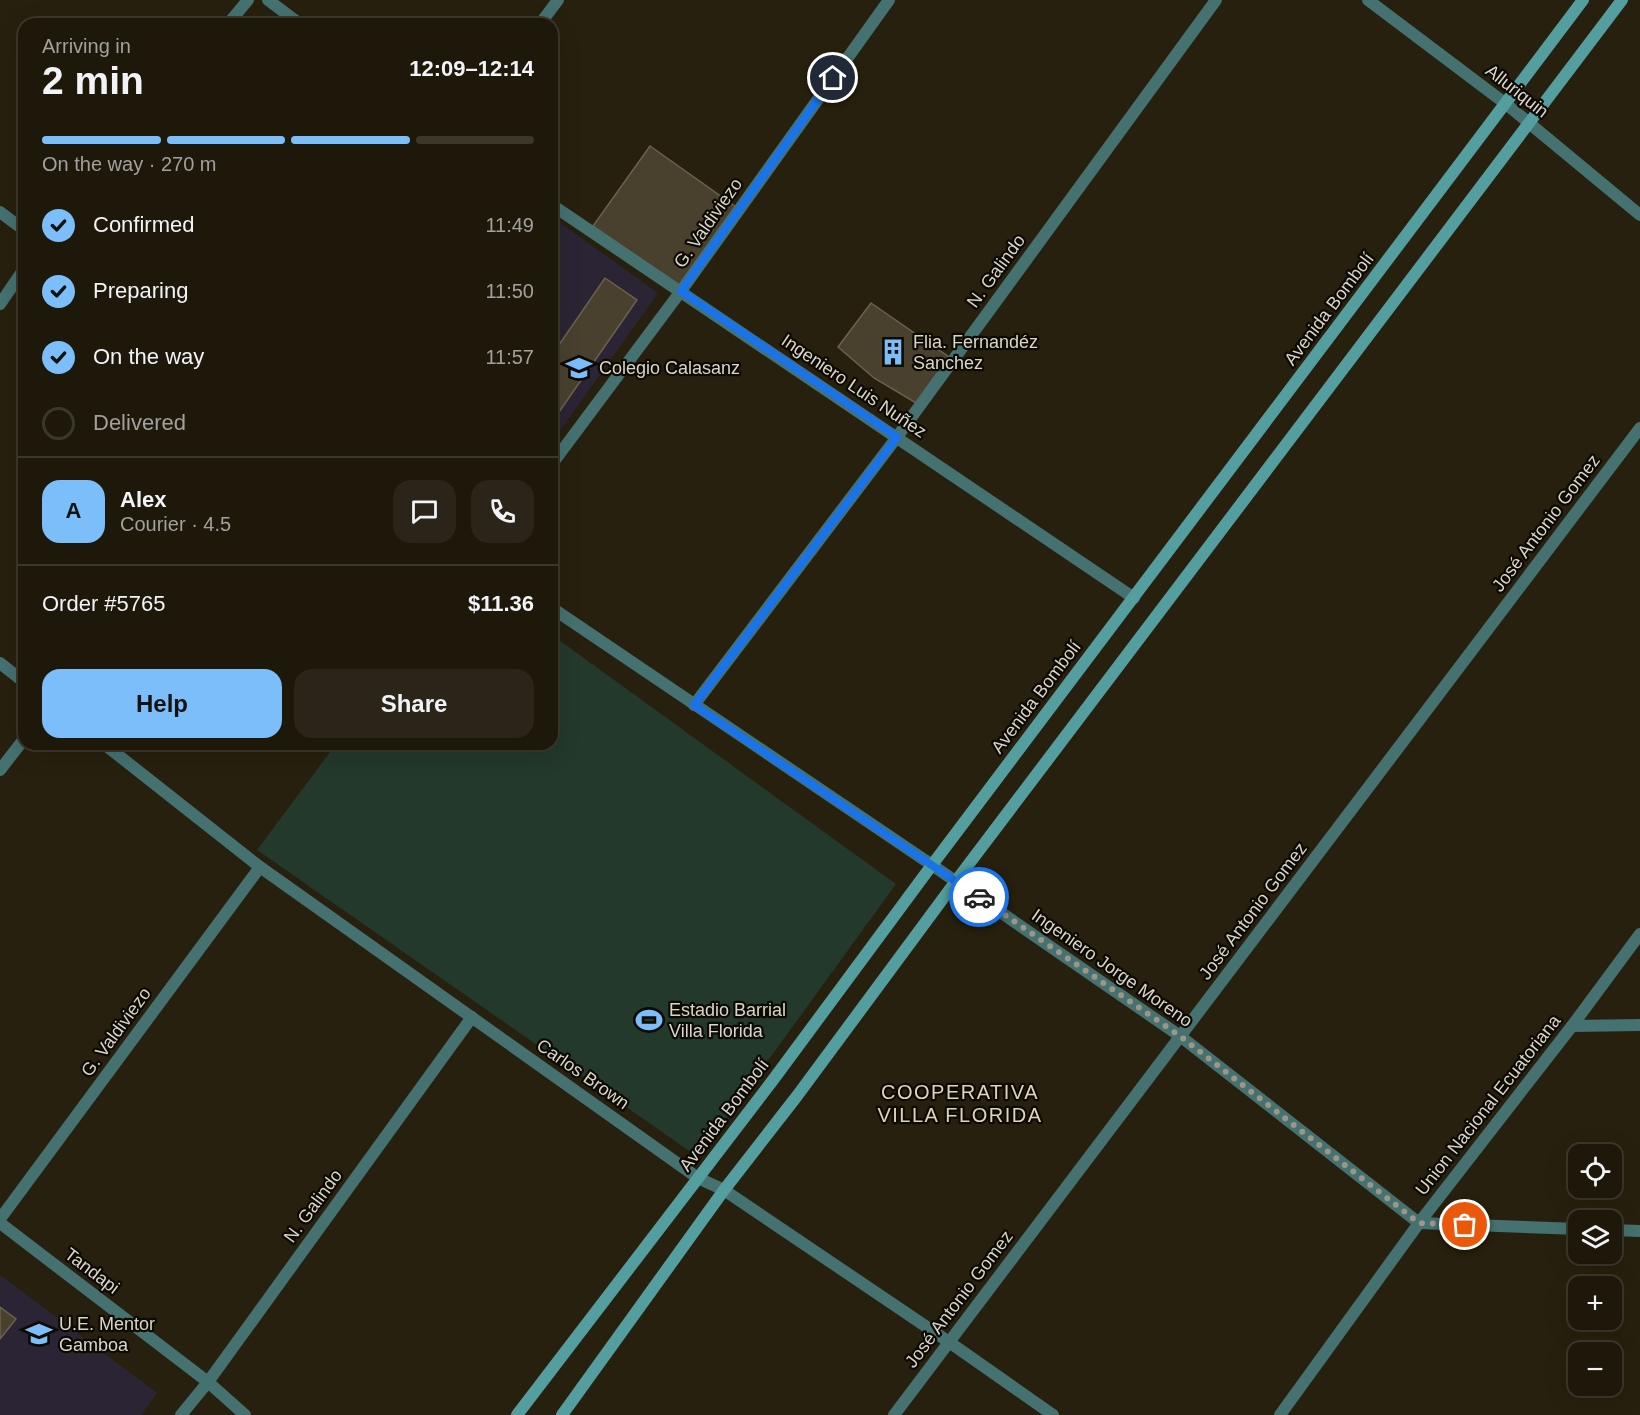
<!DOCTYPE html>
<meta charset="utf-8">
<style>
:root{--surface:#1d180a;--page:#2a2518;--text:#f1f3f6;--muted:#a0a09c;--line:#3b372b;--accent:#7bbef9}
body{margin:0;font-family:Arial,sans-serif;background:var(--page);color:var(--text);height:100vh;display:flex;flex-direction:column;font-size:22px;white-space:nowrap}
*{box-sizing:border-box;margin:0}
p{font-size:20px;color:var(--muted)}
.icon{flex:none;width:33px;height:33px;fill:none;stroke:currentColor;stroke-width:2;stroke-linecap:round;stroke-linejoin:round}
.map{position:relative;flex:1;overflow:hidden}
.drawer{position:absolute;left:18px;top:18px;width:540px;height:732px;display:flex;flex-direction:column;background:var(--surface);border-radius:18px;box-shadow:0 6px 24px #0002,0 0 0 2px var(--line)}
.drawer>*{flex:none}
.controls{position:absolute;left:1568px;top:1144px;display:grid;gap:12px}
.controls a{display:grid;place-items:center;width:54px;height:54px;border-radius:12px;background:var(--surface);box-shadow:0 6px 24px #0002,0 0 0 2px var(--line);font-size:30px}
.pin{position:absolute;display:grid;place-items:center;width:51px;height:51px;color:#fff;margin:-26px;border:3px solid #fff;border-radius:50%;box-shadow:0 2px 6px #0007}
.courier{position:absolute;display:grid;place-items:center;width:60px;height:60px;margin:-30px;border:4px solid #1a73e8;border-radius:50%;background:#fff;color:#222;box-shadow:0 2px 8px #0007}
.summary em{font-style:normal;font-weight:600}
.summary div{display:flex;flex-direction:column-reverse}
.summary{display:flex;align-items:center;justify-content:space-between;height:102px;padding:0 24px}
h1{font-size:39px;font-weight:600;line-height:45px}
.bar{display:grid;grid-template-columns:repeat(4,1fr);gap:9px 6px;align-content:center;height:72px;padding:0 24px}
.bar i{height:8px;border-radius:4px;background:var(--line)}
.bar .active{background:var(--accent)}
.bar p{grid-column:span 4}
.line{display:flex;align-items:center;gap:15px;padding:0 24px;border-top:2px solid var(--line)}
.line div{flex:1}
.round{display:grid;place-items:center;flex:none;width:63px;height:63px;border-radius:18px;background:var(--page)}
ol{padding:0 24px;list-style:none}
li{display:flex;align-items:center;gap:18px;height:66px}
li p{margin-inline-start:auto}
li .icon{padding:6px;border-radius:50%;background:var(--accent);color:#111;stroke-width:4}
li:last-child{color:var(--muted)}
li i{width:33px;height:33px;border:3px solid var(--line);border-radius:50%}
.button{display:flex;gap:12px;margin-top:auto;padding:12px 24px}
.button a{flex:1;height:69px;border-radius:18px;background:var(--accent);color:#111;font-size:24px;font-weight:600;line-height:69px;text-align:center}
.button a+a{background:var(--page);color:var(--text)}
.map>svg:first-child{display:block}
</style>
<div class="map">
<svg width="1640" height="1415" viewBox="0 0 1640 1415">
<rect width="100%" height="100%" fill="#27200e"/>
<g fill="#2a2434">
<path d="M 552,217 L 658,293 L 552,442 Z"/>
<path d="M 0,1275 L 157,1393 L 141,1415 L 0,1415 Z"/>
</g>
<path fill="#23392b" d="M 552,635 L 896,884 L 698,1157 L 257,850 L 336,744 L 552,744 Z"/>
<g fill="#49412e" stroke="#6a624e" stroke-width="1.5">
<path d="M 650,146 L 736,207 L 680,286 L 593,226 Z"/>
<path d="M 605,278 L 637,300 L 552,422 L 552,355 Z"/>
<path d="M 871,303 L 949,357 L 916,403 L 874,378 L 838,347 Z"/>
<path d="M 0,1307 L 16,1319 L 0,1339 Z"/>
</g>
<g fill="none" stroke-linecap="round" stroke-linejoin="round">
<g stroke="#457171" stroke-width="12">
<path d="M 268,0 L 300,24"/>
<path d="M 1368,0 L 1506,104 L 1640,215"/>
<path d="M 228,24 L 248,0"/>
<path d="M 540,24 L 558,0"/>
<path d="M 552,205 L 1134,598"/>
<path d="M 0,212 L 24,230"/>
<path d="M 0,304 L 24,269"/>
<path d="M 552,464 L 681,291 L 889,0"/>
<path d="M 552,608 L 932,865 L 1180,1036 L 1419,1223 L 1578,1229"/>
<path d="M 0,663 L 24,682"/>
<path d="M 694,705 L 897,437 L 1216,0"/>
<path d="M 104,744 L 260,867 L 698,1178 L 724,1190 L 949,1342 L 1053,1415"/>
<path d="M 0,770 L 24,739"/>
<path d="M 1572,1026 L 1640,1025"/>
<path d="M 0,1219 L 260,867"/>
<path d="M 0,1223 L 208,1382 L 245,1415"/>
<path d="M 1611,1230 L 1640,1231"/>
<path d="M 181,1415 L 208,1382 L 472,1017"/>
<path d="M 894,1415 L 1640,428"/>
<path d="M 1280,1415 L 1419,1223 L 1572,1026 L 1640,934"/>
</g>
<g stroke="#559e9f" stroke-width="12">
<path d="M 517,1415 L 773,1080 L 932,865 L 1583,0"/>
<path d="M 562,1415 L 724,1190 L 797,1096 L 956,881 L 1622,0"/>
</g>
</g>
<g fill="none" stroke-linecap="round" stroke-linejoin="round">
<path stroke="#9b9688" stroke-width="6" stroke-dasharray="0 10.8" d="M 979,897 L 1180,1036 L 1419,1223 L 1465,1225"/>
<path stroke="#1a73e8" stroke-width="8" d="M 833,78 L 681,291 L 897,437 L 694,705 L 979,897"/>
</g>
<defs>
<g id="building-bare" transform="scale(2.07)"><path d="M-4-6H4V6H1V3H-1V6H-4ZM-2.5-4.3h1.7v1.8h-1.7ZM.8-4.3h1.7v1.8H.8ZM-2.5-1h1.7V.8h-1.7ZM.8-1h1.7V.8H.8Z" fill="#7bbef9" stroke="#0d0a04" stroke-width="2.5" paint-order="stroke"/></g>
<g id="school-bare" transform="scale(2.07)"><path d="M0-5L7-2L0 1L-7-2ZM-4 1L0 2.5L4 1V4Q0 6-4 4Z" fill="#7bbef9" stroke="#0d0a04" stroke-width="2.5" paint-order="stroke"/></g>
<g id="stadium-bare" transform="scale(2.07)"><path d="M0-5a6.5 5 0 1 0 0 10a6.5 5 0 1 0 0-10ZM-3.5-1.8h7v3.6h-7Z" fill="#7bbef9" stroke="#0d0a04" stroke-width="2.5" paint-order="stroke"/></g>
</defs>
<g fill-rule="evenodd">
<use href="#building-bare" x="893" y="352"/>
<use href="#school-bare" x="579" y="368"/>
<use href="#stadium-bare" x="649" y="1020"/>
<use href="#school-bare" x="39" y="1334"/>
</g>
<g text-anchor="middle" stroke-width="4.5" stroke-linejoin="round" paint-order="stroke">
<g font-size="18" fill="#d9d5ca" stroke="#0d0a04">
<text transform="translate(1517 91) rotate(38)" y="6">Alluriquin</text>
<text transform="translate(708 223) rotate(-55)" y="6">G. Valdiviezo</text>
<text transform="translate(996 271) rotate(-54)" y="6">N. Galindo</text>
<text transform="translate(1329 309) rotate(-53)" y="6">Avenida Bombolí</text>
<text transform="translate(854 386) rotate(34)" y="6">Ingeniero Luis Nuñez</text>
<text transform="translate(1546 523) rotate(-53)" y="6">José Antonio Gomez</text>
<text transform="translate(1036 697) rotate(-53)" y="6">Avenida Bombolí</text>
<text transform="translate(1253 911) rotate(-53)" y="6">José Antonio Gomez</text>
<text transform="translate(1112 968) rotate(35)" y="6">Ingeniero Jorge Moreno</text>
<text transform="translate(116 1032) rotate(-54)" y="6">G. Valdiviezo</text>
<text transform="translate(583 1074) rotate(35)" y="6">Carlos Brown</text>
<text transform="translate(1488 1105) rotate(-52)" y="6">Union Nacional Ecuatoriana</text>
<text transform="translate(724 1115) rotate(-53)" y="6">Avenida Bombolí</text>
<text transform="translate(313 1206) rotate(-54)" y="6">N. Galindo</text>
<text transform="translate(92 1271) rotate(37)" y="6">Tandapi</text>
<text transform="translate(959 1299) rotate(-53)" y="6">José Antonio Gomez</text>
</g>
<g font-size="18" fill="#d9d5ca" stroke="#0d0a04" text-anchor="start">
<text x="913" y="348">Flia. Fernandéz<tspan x="913" dy="21">Sanchez</tspan></text>
<text x="599" y="374">Colegio Calasanz</text>
<text x="669" y="1016">Estadio Barrial<tspan x="669" dy="21">Villa Florida</tspan></text>
<text x="59" y="1330">U.E. Mentor<tspan x="59" dy="21">Gamboa</tspan></text>
</g>
<g font-size="20" letter-spacing="1.5" fill="#ddd4bd" stroke="#0d0a04">
<text x="960" y="1099">COOPERATIVA<tspan x="960" dy="23">VILLA FLORIDA</tspan></text>
</g>
</g>
</svg>
<div class="controls">
<a><svg class="icon" aria-label="locate" viewBox="0 0 24 24"><circle cx="12" cy="12" r="6"/><path d="M12 2v4M12 18v4M2 12h4M18 12h4"/></svg></a>
<a><svg class="icon" aria-label="layers" viewBox="0 0 24 24"><path d="M12 4l9 5-9 5-9-5zM3 14l9 5 9-5"/></svg></a>
<a>+</a>
<a>−</a>
</div>
<div class="pin" style="left:1465px;top:1225px;background:#ea580c"><svg class="icon" aria-label="bag" viewBox="0 0 24 24"><path d="M5 8h14l-1 12H6zM9 8a3 3 0 0 1 6 0"/></svg></div>
<div class="pin" style="left:833px;top:78px;background:#1f2937"><svg class="icon" aria-label="home" viewBox="0 0 24 24"><path d="M3 11l9-7 9 7M6 9v11h12V9"/></svg></div>
<div class="courier" style="left:979px;top:897px"><svg class="icon" aria-label="car" viewBox="0 0 24 24"><path d="M5 17H2v-5l4-1 3-4h7l3 4 3 1v5h-3M9 17h6M6 11h13"/><circle cx="7" cy="17" r="2"/><circle cx="17" cy="17" r="2"/></svg></div>
<section class="drawer">
<div class="summary"><div><h1>2 min</h1><p>Arriving in</p></div><em>12:09–12:14</em></div>
<div class="bar"><i class="active"></i><i class="active"></i><i class="active"></i><i></i><p>On the way · 270 m</p></div>
<ol>
<li><svg class="icon" aria-label="check" viewBox="0 0 24 24"><path d="M5 12l5 5 9-10"/></svg>Confirmed<p>11:49</p></li>
<li><svg class="icon" aria-label="check" viewBox="0 0 24 24"><path d="M5 12l5 5 9-10"/></svg>Preparing<p>11:50</p></li>
<li><svg class="icon" aria-label="check" viewBox="0 0 24 24"><path d="M5 12l5 5 9-10"/></svg>On the way<p>11:57</p></li>
<li><i></i>Delivered</li>
</ol>
<div class="line" style="height:108px"><b class="round" style="background:var(--accent);color:#111">A</b><div><b>Alex</b><p>Courier · 4.5</p></div><a class="round"><svg class="icon" aria-label="chat" viewBox="0 0 24 24"><path d="M4 5h16v11H9l-5 4z"/></svg></a><a class="round"><svg class="icon" aria-label="phone" viewBox="0 0 24 24"><path d="M5 4h4l2 5-3 2q2 4 5 5l2-3 5 2v4C11 20 4 13 5 4z"/></svg></a></div>
<div class="line" style="height:78px"><div>Order #5765</div><b>$11.36</b></div>
<div class="button"><a>Help</a><a>Share</a></div>
</section>
</div>
